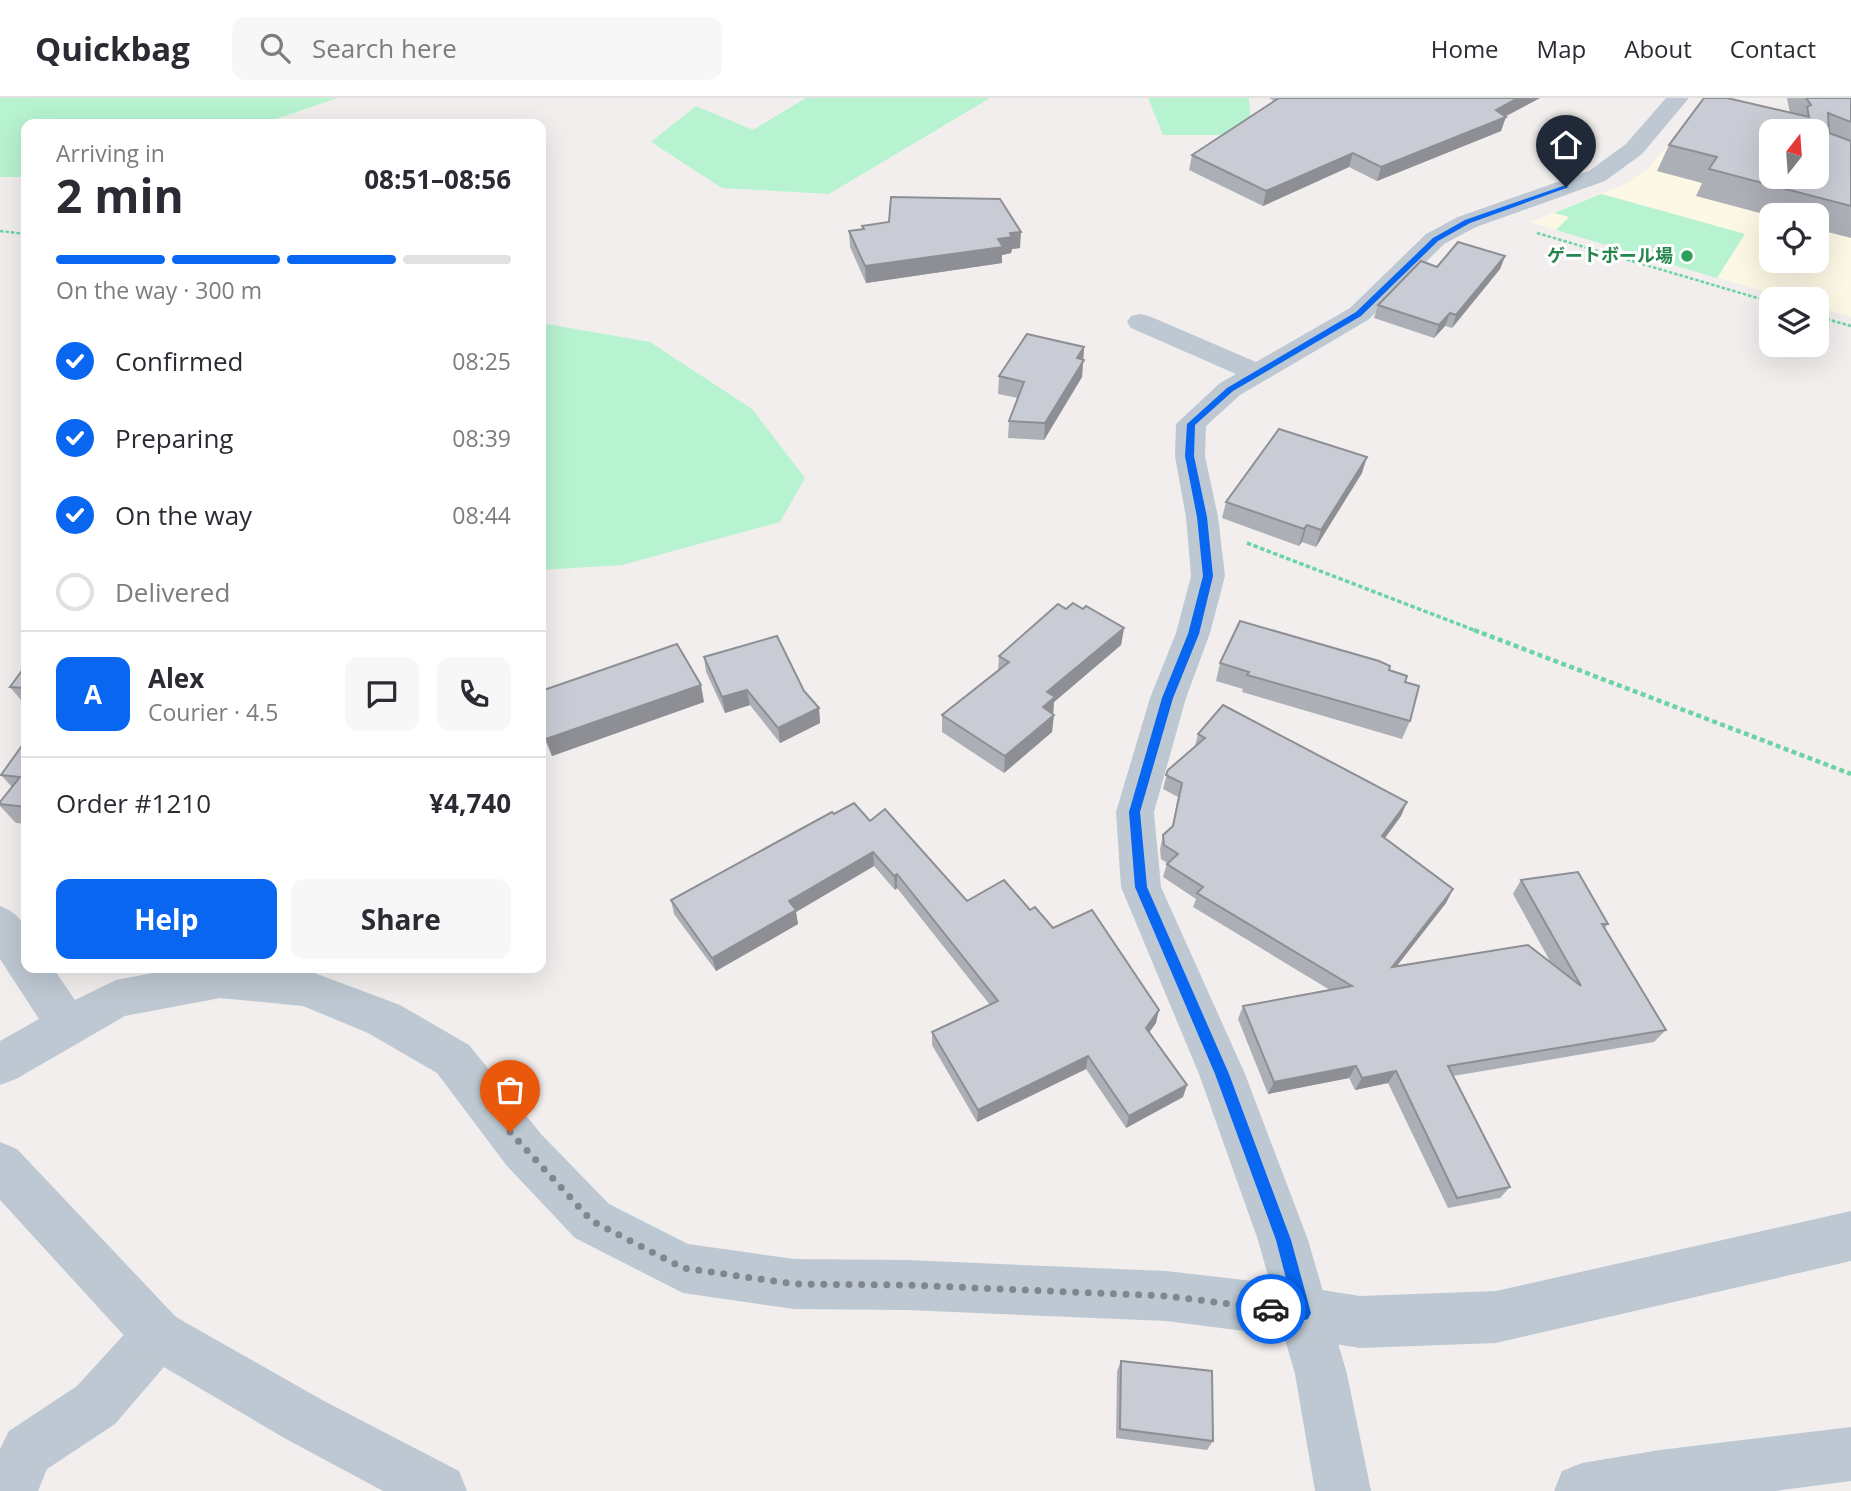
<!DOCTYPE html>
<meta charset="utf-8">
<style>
:root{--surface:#fff;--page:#f7f7f7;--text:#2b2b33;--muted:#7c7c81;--line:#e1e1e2;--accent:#0866f0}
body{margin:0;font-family:"Open Sans","Noto Sans JP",sans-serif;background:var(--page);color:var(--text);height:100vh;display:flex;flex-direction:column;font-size:26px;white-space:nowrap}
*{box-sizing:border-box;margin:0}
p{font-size:23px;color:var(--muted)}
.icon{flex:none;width:38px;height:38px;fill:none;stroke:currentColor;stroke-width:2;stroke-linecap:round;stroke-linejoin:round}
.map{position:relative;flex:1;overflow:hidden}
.details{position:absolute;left:21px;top:21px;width:525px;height:854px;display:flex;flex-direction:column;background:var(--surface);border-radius:14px;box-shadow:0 7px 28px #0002}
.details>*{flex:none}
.needle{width:46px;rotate:17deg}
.controls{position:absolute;left:1759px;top:21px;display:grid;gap:14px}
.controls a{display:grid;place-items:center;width:70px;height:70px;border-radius:14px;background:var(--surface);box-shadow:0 7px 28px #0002;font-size:35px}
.pin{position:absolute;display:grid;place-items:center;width:60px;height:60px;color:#fff;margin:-72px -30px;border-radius:50% 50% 50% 0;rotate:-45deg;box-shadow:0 0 7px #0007}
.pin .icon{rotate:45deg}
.courier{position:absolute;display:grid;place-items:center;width:70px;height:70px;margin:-35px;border:5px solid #0866f0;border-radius:50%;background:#fff;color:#222;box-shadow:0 2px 9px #0007}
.overview em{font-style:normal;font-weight:700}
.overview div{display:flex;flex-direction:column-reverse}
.overview{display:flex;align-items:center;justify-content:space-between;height:119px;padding:0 35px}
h1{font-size:46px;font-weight:700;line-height:52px}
.bar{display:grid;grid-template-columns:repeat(4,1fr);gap:10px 7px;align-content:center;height:84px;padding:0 35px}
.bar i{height:9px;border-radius:5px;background:var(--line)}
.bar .current{background:var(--accent)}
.bar p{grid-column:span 4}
.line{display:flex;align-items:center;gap:18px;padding:0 35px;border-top:2px solid var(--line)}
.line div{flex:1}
.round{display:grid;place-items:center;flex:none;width:74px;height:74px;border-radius:14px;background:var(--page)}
ol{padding:0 35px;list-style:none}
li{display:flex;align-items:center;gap:21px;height:77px}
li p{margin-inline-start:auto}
li .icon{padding:7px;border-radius:50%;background:var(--accent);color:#fff;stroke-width:4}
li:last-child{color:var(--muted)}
li i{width:38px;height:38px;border:4px solid var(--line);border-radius:50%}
.primary-button{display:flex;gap:14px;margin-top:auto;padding:14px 35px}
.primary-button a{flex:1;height:80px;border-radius:14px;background:var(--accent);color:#fff;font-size:28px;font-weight:700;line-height:80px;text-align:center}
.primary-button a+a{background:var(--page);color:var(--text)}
header{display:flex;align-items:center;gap:42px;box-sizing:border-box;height:98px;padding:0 35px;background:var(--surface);border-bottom:2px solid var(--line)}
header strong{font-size:33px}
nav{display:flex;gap:38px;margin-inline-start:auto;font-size:24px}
.search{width:490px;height:63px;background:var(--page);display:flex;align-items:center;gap:18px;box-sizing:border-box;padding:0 24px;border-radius:14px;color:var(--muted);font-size:26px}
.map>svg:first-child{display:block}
</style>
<header>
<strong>Quickbag</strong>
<div class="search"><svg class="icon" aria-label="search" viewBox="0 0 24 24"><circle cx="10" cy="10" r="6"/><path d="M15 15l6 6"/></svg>Search here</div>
<nav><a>Home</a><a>Map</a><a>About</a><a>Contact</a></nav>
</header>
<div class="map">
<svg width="1851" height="1393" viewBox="0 0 1851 1393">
<rect width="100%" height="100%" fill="#f1eeed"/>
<path fill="#fdf7e5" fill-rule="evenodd" d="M 1695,13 L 1771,79 L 1851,77 L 1851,219 L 1817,209 L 1816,201 L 1790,201 L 1530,124 L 1627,85 L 1650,69 ZM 1771,117 L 1816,117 L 1816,163 L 1771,163 Z"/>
<g fill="#b7f3d0">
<path d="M 0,0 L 337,0 L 262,26 L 26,26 L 26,79 L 0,79 Z"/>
<path d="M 806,0 L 990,0 L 829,96 L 722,90 L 651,44 L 696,8 L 753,32 Z"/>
<path d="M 1148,0 L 1249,0 L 1251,37 L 1163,37 Z"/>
<path d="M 1601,96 L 1602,96 L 1745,136 L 1717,180 L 1556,132 L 1569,119 L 1554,115 Z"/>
<path d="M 541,225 L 650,244 L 752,311 L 805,380 L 780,424 L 622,467 L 541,472 Z"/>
</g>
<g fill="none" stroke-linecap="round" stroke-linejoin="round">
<g stroke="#6cd4a4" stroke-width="2.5" stroke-dasharray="3.5 2" stroke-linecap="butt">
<path d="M 0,133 L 26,136"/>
<path d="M 1537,135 L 1771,204"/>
<path d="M 1816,218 L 1851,228"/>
</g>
<path stroke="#6cd4a4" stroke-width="3.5" stroke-dasharray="4.5 2.5" stroke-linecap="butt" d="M 1247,445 L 1479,534"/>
<path stroke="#6cd4a4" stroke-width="4.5" stroke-dasharray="5 3.5" stroke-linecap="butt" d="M 1474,532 L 1851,676"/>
<g fill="#bdc8d2" fill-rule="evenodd">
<path d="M 1666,0 L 1689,0 L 1642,56 L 1605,83 L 1476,129 L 1444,146 L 1368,222 L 1240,297 L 1206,328 L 1205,358 L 1218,419 L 1225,478 L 1210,535 L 1186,600 L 1154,714 L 1161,789 L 1245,976 L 1308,1142 L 1347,1276 L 1371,1393 L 1315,1393 L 1295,1276 L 1284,1238 L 1166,1223 L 907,1212 L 794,1211 L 683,1195 L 575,1140 L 507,1068 L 437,975 L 368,935 L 303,908 L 220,900 L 125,918 L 16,981 L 0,987 L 0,943 L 39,921 L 0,861 L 0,808 C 32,820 26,841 26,870 L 53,870 L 75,902 L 116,882 L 180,870 L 301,870 L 400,907 L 469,947 L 541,1036 L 609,1106 L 688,1146 L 794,1161 L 907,1162 L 1166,1173 L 1270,1185 L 1258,1142 L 1199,976 L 1121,789 L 1116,714 L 1150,600 L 1176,535 L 1191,478 L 1186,419 L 1175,358 L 1176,326 L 1220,285 L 1236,276 L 1131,230 L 1127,224 L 1131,218 L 1140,216 L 1149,218 L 1256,264 L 1350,210 L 1426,136 L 1458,119 L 1589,73 L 1626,46 Z"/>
<path d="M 158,1211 L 176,1219 L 184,1237 L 176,1255 L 115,1326 L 47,1371 L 38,1393 L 0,1393 L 0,1351 L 9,1333 L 77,1288 L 140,1219 Z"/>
</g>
<g fill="#bdc8d2" fill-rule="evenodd">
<path d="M 0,1044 L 17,1051 L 176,1219 L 324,1303 L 459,1373 L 467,1393 L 383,1393 L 286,1341 L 140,1255 L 0,1102 Z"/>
<path d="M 1851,1113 L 1851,1163 L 1496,1245 L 1360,1250 L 1303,1241 L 1285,1233 L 1277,1215 L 1285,1197 L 1303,1189 L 1360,1198 L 1496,1193 Z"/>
<path d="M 1851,1329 L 1851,1383 L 1775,1393 L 1554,1393 L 1562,1373 L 1582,1365 L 1660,1352 Z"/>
</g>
</g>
<g fill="#adafb6">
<path d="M 1269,0 L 1540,0 L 1505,18 L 1501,33 L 1377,83 L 1349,69 L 1263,108 L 1189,72 L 1192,57 L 1274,3 Z"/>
<path d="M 1787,0 L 1851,0 L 1851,140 L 1816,131 L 1816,117 L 1771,117 L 1771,118 L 1696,98 L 1702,85 L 1657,73 L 1669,47 L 1790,15 Z"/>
<path d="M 862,128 L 1020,150 L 1012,151 L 1011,155 L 1002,157 L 1002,165 L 866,185 L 850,149 L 849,133 L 862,131 Z"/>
<path d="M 1505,158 L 1500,171 L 1452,230 L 1445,228 L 1434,240 L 1374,220 L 1378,207 L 1437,169 Z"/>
<path d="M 1084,249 L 1082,279 L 1044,342 L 1008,340 L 1009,323 L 1018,300 L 998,296 L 999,278 Z"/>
<path d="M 1362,375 L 1316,449 L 1302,444 L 1299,448 L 1222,420 L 1226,404 Z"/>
<path d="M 1066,511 L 1083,511 L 1124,530 L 1121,547 L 1054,604 L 1052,634 L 1004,675 L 942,634 L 942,617 L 998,572 L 999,558 Z"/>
<path d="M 704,559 L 804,593 L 819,610 L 820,625 L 780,645 L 750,607 L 725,615 L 706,574 Z"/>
<path d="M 1220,565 L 1389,572 L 1405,584 L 1410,623 L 1402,641 L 1242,594 L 1243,591 L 1216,583 Z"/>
<path d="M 26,567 L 26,608 L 10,589 Z"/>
<path d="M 541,593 L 704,604 L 552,658 L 541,633 Z"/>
<path d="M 1198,636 L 1401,718 L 1385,740 L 1453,791 L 1446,805 L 1396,869 L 1551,865 L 1513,796 L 1521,782 L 1608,826 L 1605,830 L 1666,932 L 1654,944 L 1453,978 L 1510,1089 L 1500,1100 L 1448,1110 L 1388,985 L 1355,992 L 1349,980 L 1268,996 L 1238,921 L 1243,908 L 1330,892 L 1193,809 L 1196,801 L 1163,779 L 1167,765 L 1161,761 L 1160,751 L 1163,737 L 1172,729 L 1178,699 L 1163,691 L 1168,672 L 1195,648 Z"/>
<path d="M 26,642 L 26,726 L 16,725 L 0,708 L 0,704 L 12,689 L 1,677 Z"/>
<path d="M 834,716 L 870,723 L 967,803 L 1030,812 L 1053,830 L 1156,925 L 1149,934 L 1183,999 L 1126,1030 L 1086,971 L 977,1024 L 932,947 L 932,934 L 990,907 L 897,790 L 895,792 L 874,768 L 796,814 L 798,826 L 716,873 L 674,816 L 671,802 Z"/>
<path d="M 1121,1263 L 1213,1343 L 1207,1352 L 1116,1340 L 1117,1273 Z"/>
</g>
<g fill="#8d8f94">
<path d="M 1518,0 L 1540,0 L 1497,23 L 1506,19 L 1501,33 L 1377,83 L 1381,69 Z"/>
<path d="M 1353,55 L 1349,69 L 1263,108 L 1266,93 Z"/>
<path d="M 1021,134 L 1020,150 L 1012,151 L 1011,155 L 1002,157 L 1002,165 L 866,185 L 865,168 L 998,141 L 1010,135 Z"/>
<path d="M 1505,158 L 1500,171 L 1452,230 L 1456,217 Z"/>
<path d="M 1450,215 L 1445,228 L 1434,240 L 1439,227 Z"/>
<path d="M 1084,249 L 1082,279 L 1044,342 L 1045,325 L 1077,260 Z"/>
<path d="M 1367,359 L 1362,375 L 1316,449 L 1321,432 Z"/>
<path d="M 1307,427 L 1302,444 L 1299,448 L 1304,431 Z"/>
<path d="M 1124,530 L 1121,547 L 1054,604 L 1053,616 L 1043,609 L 1047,594 Z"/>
<path d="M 701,587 L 704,604 L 552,658 L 546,641 Z"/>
<path d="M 747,592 L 750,607 L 725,615 L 722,599 Z"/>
<path d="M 819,610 L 820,625 L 780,645 L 778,630 Z"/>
<path d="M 1054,617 L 1052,634 L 1004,675 L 1005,658 Z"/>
<path d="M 1407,704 L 1401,718 L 1376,752 L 1382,738 Z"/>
<path d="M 873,754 L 874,768 L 796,814 L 798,826 L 716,873 L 712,860 L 789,803 Z"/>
<path d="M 897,776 L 897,790 L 895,792 L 894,778 Z"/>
<path d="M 1453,791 L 1446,805 L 1385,883 L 1392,869 Z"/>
<path d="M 1159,912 L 1156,925 L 1143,943 L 1146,930 Z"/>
<path d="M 1088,958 L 1086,971 L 977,1024 L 978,1012 Z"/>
<path d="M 1356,968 L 1349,980 L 1268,996 L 1274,984 Z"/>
<path d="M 1396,973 L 1388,985 L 1355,992 L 1362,980 Z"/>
<path d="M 1187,987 L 1183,999 L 1126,1030 L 1129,1018 Z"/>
</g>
<g fill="#c9ccd4" stroke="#8d8f94" stroke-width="2" fill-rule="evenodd">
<path d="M 1279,0 L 1518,0 L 1496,12 L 1506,19 L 1381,69 L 1353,55 L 1266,93 L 1192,57 Z"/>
<path d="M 1704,0 L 1727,0 L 1809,19 L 1807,9 L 1811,7 L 1806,0 L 1851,0 L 1851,24 L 1828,15 L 1829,35 L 1851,43 L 1851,108 L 1709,71 L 1717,59 L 1669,47 ZM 1771,33 L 1816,33 L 1816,79 L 1771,79 Z"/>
<path d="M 891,99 L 1000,101 L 1021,134 L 1010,135 L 1012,139 L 998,141 L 1003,149 L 865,168 L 849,133 L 864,131 L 862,128 L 889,124 Z"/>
<path d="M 1458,144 L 1505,158 L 1456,217 L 1450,215 L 1439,227 L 1378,207 L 1421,163 L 1437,169 Z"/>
<path d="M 1027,236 L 1084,249 L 1077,260 L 1084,262 L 1045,325 L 1009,323 L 1024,284 L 999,278 Z"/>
<path d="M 1279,331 L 1367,359 L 1321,432 L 1307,427 L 1304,431 L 1226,404 Z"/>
<path d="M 1073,505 L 1083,511 L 1086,508 L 1124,530 L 1047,594 L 1055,599 L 1043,609 L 1054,617 L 1005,658 L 942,617 L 1009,564 L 999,558 L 1058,506 L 1066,511 Z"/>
<path d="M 1240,523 L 1379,563 L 1390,568 L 1389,572 L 1407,578 L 1405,584 L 1419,588 L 1410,623 L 1247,577 L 1249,574 L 1220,565 Z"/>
<path d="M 777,538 L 804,593 L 819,610 L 778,630 L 747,592 L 722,599 L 704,559 Z"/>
<path d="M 677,546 L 701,587 L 546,641 L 541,629 L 541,593 Z"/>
<path d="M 26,567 L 26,590 L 10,589 Z"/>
<path d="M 1223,607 L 1407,704 L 1382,738 L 1453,791 L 1392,869 L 1528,847 L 1581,888 L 1521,782 L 1578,774 L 1608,826 L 1602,826 L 1666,932 L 1448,968 L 1510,1089 L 1457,1100 L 1396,973 L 1362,980 L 1356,968 L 1274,984 L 1243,908 L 1352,888 L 1197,795 L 1203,789 L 1167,766 L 1178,756 L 1164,747 L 1163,737 L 1173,728 L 1182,685 L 1166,677 L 1168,672 L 1205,640 L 1198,636 Z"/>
<path d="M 26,642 L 26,709 L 0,706 L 0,704 L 20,679 L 1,677 Z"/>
<path d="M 854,705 L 870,723 L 885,711 L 967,803 L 1004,782 L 1030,812 L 1035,809 L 1053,830 L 1092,812 L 1159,912 L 1146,930 L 1187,987 L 1129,1018 L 1088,958 L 978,1012 L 932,934 L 998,903 L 897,776 L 894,778 L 873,754 L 789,803 L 796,812 L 712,860 L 671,802 L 832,714 L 834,716 Z"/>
<path d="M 1121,1263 L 1212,1273 L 1213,1343 L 1120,1331 Z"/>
</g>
<path fill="#0866f0" d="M 1563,88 L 1569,89 L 1470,125 L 1438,143 L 1361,218 L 1233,293 L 1195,327 L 1194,358 L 1207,419 L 1213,478 L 1199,536 L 1173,600 L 1140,714 L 1147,789 L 1229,976 L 1291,1142 L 1311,1215 L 1308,1221 C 1297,1225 1277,1221 1265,1217 L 1263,1211 L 1265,1206 L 1271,1204 L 1293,1207 L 1276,1142 L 1215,976 L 1135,789 L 1129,714 L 1162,600 L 1188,536 L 1203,478 L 1197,419 L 1185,358 L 1187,326 L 1227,290 L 1356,214 L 1433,140 L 1465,122 Z"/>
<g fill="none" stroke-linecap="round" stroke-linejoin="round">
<path stroke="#81878f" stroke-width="7" stroke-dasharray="0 12.6" d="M 510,1034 L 592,1123 L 683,1170 L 794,1186 L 907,1187 L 1166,1198 L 1271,1211"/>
</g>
<circle fill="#2e9e5b" stroke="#fff" stroke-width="2.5" cx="1687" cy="158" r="7"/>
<g text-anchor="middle" stroke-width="6" stroke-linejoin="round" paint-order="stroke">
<g font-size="18" font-weight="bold" fill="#27864d" stroke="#fff" text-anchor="end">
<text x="1673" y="164">ゲートボール場</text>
</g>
</g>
</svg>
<div class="controls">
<a><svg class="needle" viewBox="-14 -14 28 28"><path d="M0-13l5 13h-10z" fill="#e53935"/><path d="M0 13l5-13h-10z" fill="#7c7c81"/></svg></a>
<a><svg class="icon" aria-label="locate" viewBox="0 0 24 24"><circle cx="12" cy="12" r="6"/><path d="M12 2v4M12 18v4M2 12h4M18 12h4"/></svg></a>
<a><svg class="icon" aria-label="layers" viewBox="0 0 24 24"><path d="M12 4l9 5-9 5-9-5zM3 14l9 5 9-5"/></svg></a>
</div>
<div class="pin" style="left:510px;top:1034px;background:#ea580c"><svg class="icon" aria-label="bag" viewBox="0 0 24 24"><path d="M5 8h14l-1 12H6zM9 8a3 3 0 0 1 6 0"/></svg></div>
<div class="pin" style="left:1566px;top:89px;background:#1f2937"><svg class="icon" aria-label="home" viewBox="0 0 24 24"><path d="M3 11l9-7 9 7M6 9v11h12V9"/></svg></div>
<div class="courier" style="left:1271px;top:1211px"><svg class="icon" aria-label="car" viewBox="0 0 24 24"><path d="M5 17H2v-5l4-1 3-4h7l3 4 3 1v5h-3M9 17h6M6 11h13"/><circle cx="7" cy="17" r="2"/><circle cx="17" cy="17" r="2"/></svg></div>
<section class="details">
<div class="overview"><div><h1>2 min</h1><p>Arriving in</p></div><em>08:51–08:56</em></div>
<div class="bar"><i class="current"></i><i class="current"></i><i class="current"></i><i></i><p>On the way · 300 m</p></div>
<ol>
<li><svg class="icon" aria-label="check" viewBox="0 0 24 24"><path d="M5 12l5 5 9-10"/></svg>Confirmed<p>08:25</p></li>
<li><svg class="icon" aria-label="check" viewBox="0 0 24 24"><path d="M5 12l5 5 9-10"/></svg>Preparing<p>08:39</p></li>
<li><svg class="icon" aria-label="check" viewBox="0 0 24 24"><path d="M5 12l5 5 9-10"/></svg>On the way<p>08:44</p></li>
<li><i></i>Delivered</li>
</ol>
<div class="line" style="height:126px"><b class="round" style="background:var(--accent);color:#fff">A</b><div><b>Alex</b><p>Courier · 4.5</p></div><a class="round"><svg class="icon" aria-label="chat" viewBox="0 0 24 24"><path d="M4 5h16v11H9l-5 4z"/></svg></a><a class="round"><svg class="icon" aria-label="phone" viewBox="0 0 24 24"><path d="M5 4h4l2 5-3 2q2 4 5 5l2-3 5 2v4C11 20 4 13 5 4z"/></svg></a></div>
<div class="line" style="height:91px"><div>Order #1210</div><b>¥4,740</b></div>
<div class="primary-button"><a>Help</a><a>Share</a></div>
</section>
</div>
